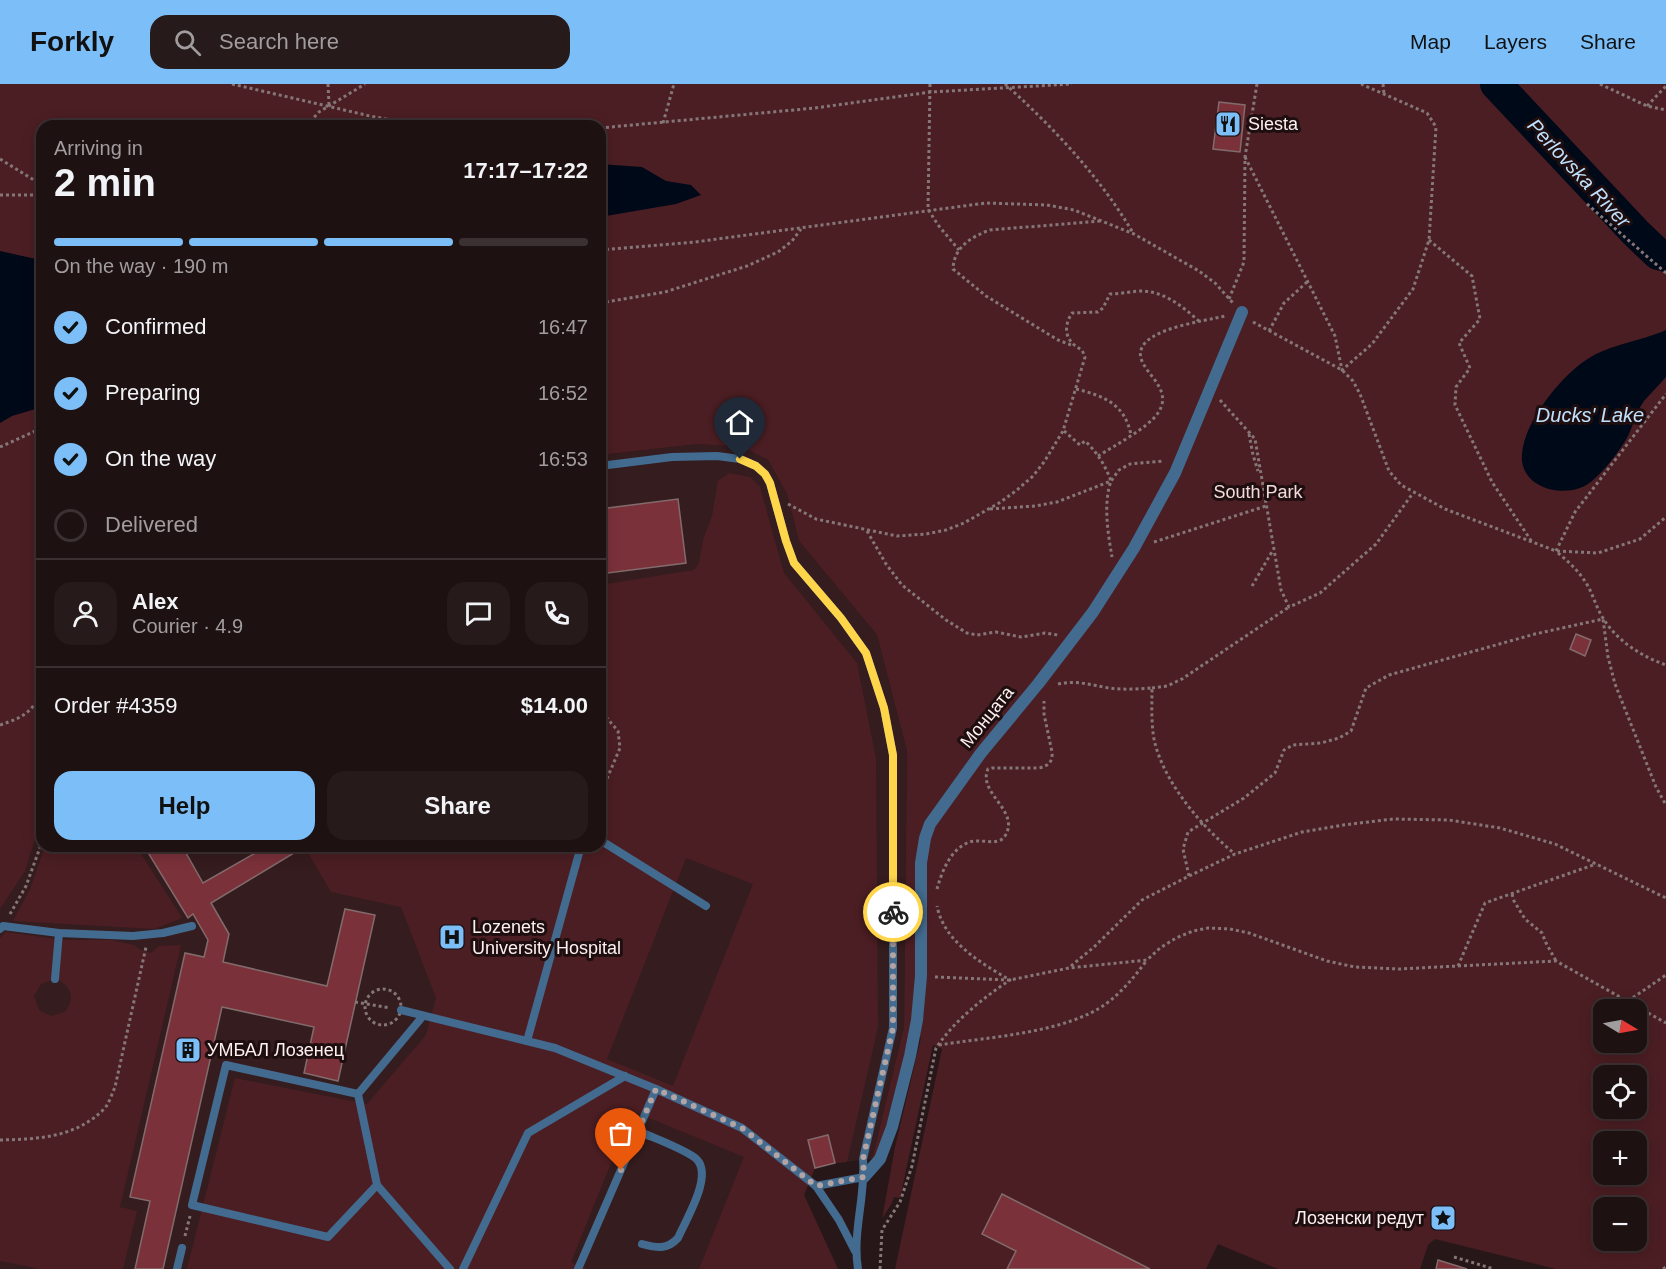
<!DOCTYPE html>
<meta charset="utf-8">
<style>
:root{--surface:#1e1112;--page:#261a1b;--text:#f1f3f6;--muted:#a19d9f;--line:#3c3132;--accent:#7bbef8}
body{margin:0;font-family:Arial,sans-serif;background:var(--page);color:var(--text);height:100vh;display:flex;flex-direction:column;font-size:22px;white-space:nowrap}
*{box-sizing:border-box;margin:0}
p{font-size:20px;color:var(--muted)}
.icon{flex:none;width:33px;height:33px;fill:none;stroke:currentColor;stroke-width:2;stroke-linecap:round;stroke-linejoin:round}
.map{position:relative;flex:1;overflow:hidden}
.drawer{position:absolute;left:36px;top:36px;width:570px;height:732px;display:flex;flex-direction:column;background:var(--surface);border-radius:18px;box-shadow:0 3px 15px #0003,0 0 0 2px var(--line)}
.drawer>*{flex:none}
.needle{width:39px;rotate:100deg}
.tools{position:absolute;left:1593px;top:915px;display:grid;gap:12px}
.tools a{display:grid;place-items:center;width:54px;height:54px;border-radius:12px;background:var(--surface);box-shadow:0 3px 15px #0003,0 0 0 2px var(--line);font-size:30px}
.pin{position:absolute;display:grid;place-items:center;width:51px;height:51px;color:#fff;margin:-62px -26px;border-radius:50% 50% 50% 0;rotate:-45deg;box-shadow:0 0 6px #0007}
.pin .icon{rotate:45deg}
.courier{position:absolute;display:grid;place-items:center;width:60px;height:60px;margin:-30px;border:4px solid #ffd54a;border-radius:50%;background:#fff;color:#222;box-shadow:0 2px 8px #0007}
.head em{font-style:normal;font-weight:700}
.head div{display:flex;flex-direction:column-reverse}
.head{display:flex;align-items:center;justify-content:space-between;height:102px;padding:0 18px}
h1{font-size:39px;font-weight:700;line-height:45px}
.bar{display:grid;grid-template-columns:repeat(4,1fr);gap:9px 6px;align-content:center;height:72px;padding:0 18px}
.bar i{height:8px;border-radius:4px;background:var(--line)}
.bar .on{background:var(--accent)}
.bar p{grid-column:span 4}
.line{display:flex;align-items:center;gap:15px;padding:0 18px;border-top:2px solid var(--line)}
.line div{flex:1}
.round{display:grid;place-items:center;flex:none;width:63px;height:63px;border-radius:18px;background:var(--page)}
ol{padding:0 18px;list-style:none}
li{display:flex;align-items:center;gap:18px;height:66px}
li p{margin-inline-start:auto}
li .icon{padding:6px;border-radius:50%;background:var(--accent);color:#111;stroke-width:4}
li:last-child{color:var(--muted)}
li i{width:33px;height:33px;border:3px solid var(--line);border-radius:50%}
.primary-button{display:flex;gap:12px;margin-top:auto;padding:12px 18px}
.primary-button a{flex:1;height:69px;border-radius:18px;background:var(--accent);color:#111;font-size:24px;font-weight:700;line-height:69px;text-align:center}
.primary-button a+a{background:var(--page);color:var(--text)}
header{display:flex;align-items:center;gap:36px;box-sizing:border-box;height:84px;padding:0 30px;background:var(--accent);color:#111}
header strong{font-size:28px}
nav{display:flex;gap:33px;margin-inline-start:auto;font-size:21px}
.search{width:420px;height:54px;background:var(--page);display:flex;align-items:center;gap:15px;box-sizing:border-box;padding:0 21px;border-radius:18px;color:var(--muted);font-size:22px}
.map>svg:first-child{display:block}
</style>
<header>
<strong>Forkly</strong>
<div class="search"><svg class="icon" aria-label="search" viewBox="0 0 24 24"><circle cx="10" cy="10" r="6"/><path d="M15 15l6 6"/></svg>Search here</div>
<nav><a>Map</a><a>Layers</a><a>Share</a></nav>
</header>
<div class="map">
<svg width="1666" height="1185" viewBox="0 0 1666 1185">
<rect width="100%" height="100%" fill="#281718"/>
<path fill="#351c1e" d="M 698,360 L 743,363 L 768,376 L 787,410 L 799,457 L 877,551 L 907,667 L 904,943 L 872,1075 L 835,1079 L 815,1084 L 804,1111 L 838,1185 L 0,1185 L 0,655 L 42,642 L 42,762 L 600,762 L 600,371 Z"/>
<g fill="#4b1e23" fill-rule="evenodd">
<path d="M 0,0 L 1666,0 L 1666,1185 L 1556,1185 L 1435,1155 L 1428,1161 L 1420,1185 L 1278,1185 L 1218,1160 L 1206,1185 L 1150,1185 L 1003,1110 L 982,1150 L 1016,1167 L 1007,1185 L 895,1185 L 942,965 L 933,961 L 900,1114 L 894,1113 L 892,1119 L 882,1135 L 895,1063 L 921,954 L 911,946 L 879,1069 L 872,1075 L 904,943 L 907,667 L 877,551 L 799,457 L 787,410 L 768,376 L 743,363 L 698,360 L 600,371 L 600,42 L 42,42 L 42,737 L 39,742 L 25,787 L 0,825 ZM 1604,926 L 1636,926 L 1636,958 L 1604,958 ZM 1604,992 L 1636,992 L 1636,1024 L 1604,1024 ZM 1604,1058 L 1636,1058 L 1636,1090 L 1604,1090 ZM 1604,1124 L 1636,1124 L 1636,1156 L 1604,1156 Z"/>
<path d="M 729,389 L 750,393 L 760,403 L 784,489 L 857,579 L 876,675 L 878,943 L 847,1078 L 835,1079 L 828,1052 L 809,1056 L 815,1084 L 804,1111 L 838,1185 L 699,1185 L 744,1073 L 632,1027 L 571,1178 L 587,1185 L 187,1185 L 235,994 L 367,1020 L 426,951 L 436,914 L 401,823 L 331,808 L 304,762 L 600,762 L 600,501 L 694,486 L 699,479 L 703,456 L 712,432 L 718,397 ZM 686,774 L 753,800 L 673,1002 L 607,975 Z"/>
<path d="M 45,762 L 136,762 L 182,834 L 154,845 L 13,837 L 30,805 Z"/>
<path d="M 6,848 L 64,856 L 111,856 L 134,861 L 139,865 L 151,869 L 159,862 L 181,861 L 120,1123 L 137,1127 L 123,1185 L 40,1185 L 1,1177 L 0,1179 L 0,854 ZM 55,895 C 71,900 76,915 65,928 L 51,932 L 39,926 L 34,912 L 41,900 Z"/>
</g>
<g fill="#000918">
<path d="M 600,80 L 642,83 L 666,97 L 691,101 L 701,111 L 676,120 L 600,133 Z"/>
<path d="M 0,167 L 36,175 L 42,180 L 42,323 L 12,332 L 0,339 Z"/>
<path d="M 1666,246 L 1666,293 C 1659,301 1651,309 1644,317 C 1636,328 1633,342 1627,354 C 1618,369 1605,386 1592,397 C 1572,415 1526,408 1522,377 C 1519,344 1559,294 1586,276 C 1610,260 1639,258 1666,246 Z"/>
</g>
<g fill="none" stroke-linecap="round" stroke-linejoin="round">
<path stroke="#000918" stroke-width="32" d="M 1496,0 L 1636,149 L 1658,170 L 1666,172"/>
</g>
<g fill="#7b313a" stroke="#826b6c" stroke-width="1.5">
<path d="M 1219,18 L 1245,21 L 1240,68 L 1213,65 Z"/>
<path d="M 678,415 L 686,479 L 600,490 L 600,425 Z"/>
<path d="M 1576,550 L 1591,556 L 1585,572 L 1570,565 Z"/>
<path d="M 144,762 L 182,762 L 203,799 L 259,767 L 257,762 L 290,762 L 294,769 L 211,819 L 229,850 L 223,878 L 327,902 L 345,825 L 375,831 L 338,997 L 304,989 L 314,943 L 222,923 L 163,1185 L 135,1185 L 150,1117 L 130,1113 L 185,869 L 204,873 L 208,856 L 193,830 L 188,834 Z"/>
<path d="M 828,1051 L 835,1079 L 815,1084 L 808,1056 Z"/>
<path d="M 1002,1110 L 1150,1185 L 1007,1185 L 1016,1167 L 982,1150 Z"/>
<path d="M 1438,1176 L 1467,1185 L 1436,1185 Z"/>
</g>
<g fill="none" stroke-linecap="round" stroke-linejoin="round">
<g stroke="#857677" stroke-width="3" stroke-dasharray="3 3" stroke-linecap="butt">
<path d="M 232,0 L 370,32 L 424,42"/>
<path d="M 328,0 L 329,21"/>
<path d="M 930,0 L 928,125 L 938,141 L 959,166"/>
<path d="M 1005,0 C 1052,42 1101,94 1133,149"/>
<path d="M 1383,0 L 1384,10"/>
<path d="M 1600,0 L 1647,22 L 1666,26"/>
<path d="M 1647,22 L 1666,2"/>
<path d="M 663,39 L 674,0"/>
<path d="M 306,42 L 319,28 L 365,0"/>
<path d="M 600,44 L 815,24 L 931,8 L 1072,0"/>
<path d="M 1245,73 L 1335,252 L 1342,286 L 1372,260 L 1413,205 L 1429,156 L 1436,43 L 1427,29 L 1361,0"/>
<path d="M 0,75 L 42,101"/>
<path d="M 0,111 L 42,111"/>
<path d="M 1587,120 L 1666,189"/>
<path d="M 1429,156 L 1472,192 L 1480,235 L 1459,259 L 1470,284 L 1456,303 L 1455,321 L 1492,398 L 1532,458"/>
<path d="M 600,166 L 695,158 L 986,119 L 1047,121 L 1074,126 L 1134,150 L 1199,187 L 1215,199 L 1233,219"/>
<path d="M 1229,215 L 1244,178 L 1245,73 L 1257,0"/>
<path d="M 600,219 L 665,208 L 747,182 L 778,168 L 792,157 L 801,145"/>
<path d="M 1253,238 L 1342,286 L 1353,297 L 1360,310 L 1389,387 L 1401,401 L 1445,425 L 1556,467 L 1598,469 L 1640,455 L 1666,433"/>
<path d="M 1269,247 L 1284,219 L 1307,198"/>
<path d="M 1071,261 L 1058,256 L 986,212 L 953,185 C 954,163 971,153 990,146 L 1101,137"/>
<path d="M 1076,305 C 1104,312 1125,320 1131,351"/>
<path d="M 1220,316 L 1255,355 L 1281,506 L 1289,523 L 1320,509 L 1376,460 L 1413,409"/>
<path d="M 1064,347 L 1080,361 L 1085,357 C 1097,368 1105,381 1111,397 C 1103,420 1108,449 1112,473"/>
<path d="M 1249,350 L 1253,371 L 1258,387"/>
<path d="M 0,363 L 42,344"/>
<path d="M 1098,372 C 1114,362 1149,343 1158,329 C 1176,302 1135,286 1141,266 C 1147,244 1205,237 1225,232"/>
<path d="M 788,420 L 816,435 L 897,452 L 926,450 L 946,446 L 964,439 L 999,419 L 1017,406 L 1033,392 L 1044,378 L 1063,347 L 1085,273 L 1082,266 C 1066,258 1062,245 1072,229 L 1098,228 L 1103,224 L 1110,210 C 1121,210 1132,207 1143,207 C 1166,208 1184,224 1200,238"/>
<path d="M 990,425 L 1035,422 L 1057,418 L 1111,397 L 1119,386 L 1130,380 L 1164,377"/>
<path d="M 867,447 L 886,480 L 902,501 L 946,536 L 967,549 L 977,551 L 996,548 L 1021,553 L 1045,549 L 1058,551"/>
<path d="M 1154,458 L 1266,422"/>
<path d="M 1556,467 L 1575,428 L 1666,310"/>
<path d="M 1558,469 C 1570,479 1581,489 1589,504 C 1594,514 1597,525 1603,534 C 1617,557 1641,572 1666,581"/>
<path d="M 1252,502 L 1273,466"/>
<path d="M 1058,600 C 1077,596 1091,601 1109,604 C 1123,606 1138,605 1152,604 C 1152,621 1151,638 1154,655 C 1163,698 1202,743 1235,770"/>
<path d="M 1152,604 L 1167,602 L 1182,595 L 1289,523"/>
<path d="M 600,632 L 606,633 L 618,647 L 620,664 L 600,711"/>
<path d="M 0,641 C 23,633 33,629 42,605"/>
<path d="M 1189,792 L 1183,765 L 1188,748 L 1244,714 L 1275,689 L 1284,666 L 1293,661 L 1321,659 L 1339,654 L 1351,647 L 1366,604 L 1389,591 L 1535,550 L 1603,535 L 1608,573 L 1615,600 L 1656,703 L 1666,721"/>
<path d="M 937,805 C 942,787 951,764 970,758 C 980,754 998,763 1005,752 C 1021,727 977,709 988,685 L 992,684 L 1039,684 C 1048,682 1053,678 1052,668 L 1044,630 L 1044,617"/>
<path d="M 1512,810 L 1514,817 L 1525,835 L 1542,849 L 1546,859 L 1556,877"/>
<path d="M 10,830 L 26,802 L 42,758"/>
<path d="M 1071,882 L 1094,863 L 1142,816 L 1189,792 L 1235,770 L 1302,748 L 1343,741 L 1393,735 L 1449,736 L 1500,744 L 1555,760 L 1666,814"/>
<path d="M 1458,882 L 1485,819 L 1596,780"/>
<path d="M 935,893 L 1010,896 L 1069,884 L 1147,876 L 1160,864 L 1176,854 L 1193,847 L 1208,844 L 1230,845 L 1249,849 L 1327,877 L 1355,883 L 1399,885 L 1556,877 L 1666,939"/>
<circle cx="383" cy="923" r="18"/>
<path d="M 1628,917 L 1666,891"/>
<path d="M 355,918 L 390,924"/>
<path d="M 939,961 C 988,953 1067,949 1107,919 C 1123,907 1135,892 1147,876"/>
<path d="M 0,1056 C 38,1055 76,1054 105,1024 C 109,1019 112,1010 115,1003 L 146,863"/>
<path d="M 185,1152 L 190,1132"/>
<path d="M 1454,1173 L 1494,1185"/>
<path d="M 880,1185 L 882,1146 L 900,1118 L 912,1082 L 936,964 C 954,937 983,914 1010,896 C 981,879 944,858 937,822"/>
<path d="M 1663,1185 L 1666,1183"/>
</g>
<g stroke="#426b8f" stroke-width="8">
<path d="M 600,382 L 672,373 L 717,372 L 740,375 L 756,382 L 765,390 L 770,399 L 786,457 L 794,479 L 841,534 L 866,569 L 884,624 L 893,671 L 893,944 L 863,1075 C 866,1112 852,1148 858,1185"/>
<path d="M 600,756 L 706,822"/>
<path d="M 0,845 L 3,842 L 59,849 L 133,852 L 163,849 L 192,842"/>
<path d="M 55,895 L 59,849"/>
<path d="M 401,926 L 555,964 L 656,1005 L 742,1044 L 816,1102 L 839,1136 L 855,1167"/>
<path d="M 527,957 L 581,762"/>
<path d="M 358,1010 L 377,1101 L 328,1153 L 192,1121 L 226,981 L 358,1010 L 423,932"/>
<path d="M 638,1047 C 656,1055 677,1062 694,1073 C 716,1088 686,1135 678,1154 C 667,1166 657,1164 642,1160"/>
<path d="M 377,1101 L 450,1185"/>
<path d="M 816,1102 L 864,1093"/>
<path d="M 177,1185 L 182,1164"/>
<path d="M 463,1185 L 528,1049 L 625,992"/>
<path d="M 578,1185 L 656,1005"/>
</g>
<path stroke="#426b8f" stroke-width="12" d="M 864,1093 L 880,1075 L 892,1043 L 910,972 L 917,936 L 921,892 L 921,779 L 925,754 L 930,740 L 981,669 L 1038,600 L 1093,528 L 1134,464 L 1175,389 L 1242,228"/>
</g>
<g fill="none" stroke-linecap="round" stroke-linejoin="round">
<path stroke="#b2a4a4" stroke-width="6" stroke-dasharray="0 10.8" d="M 621,1086 L 656,1005 L 742,1044 L 816,1102 L 864,1093 L 863,1075 L 893,944 L 893,828"/>
<path stroke="#ffd54a" stroke-width="8" d="M 740,375 L 756,382 L 765,390 L 770,399 L 786,457 L 794,479 L 841,534 L 866,569 L 884,624 L 893,671 L 893,828"/>
</g>
<defs>
<g id="restaurant-square" transform="scale(1.35)"><rect x="-9" y="-9" width="18" height="18" rx="4" fill="#7bbef8" stroke="#1e0e0f"/><path d="M-5-6h1v4h1v-4h1v4h1v-4h1v5L-1.5 .5V6h-2V.5L-5-1ZM5-6V6H3V1.5H1.5Q1.5-4 5-6Z" fill="#111"/></g>
<g id="hospital-square" transform="scale(1.35)"><rect x="-9" y="-9" width="18" height="18" rx="4" fill="#7bbef8" stroke="#1e0e0f"/><path d="M-5-5h3v3.5h4V-5h3V5h-3V1.5h-4V5h-3Z" fill="#111"/></g>
<g id="building-square" transform="scale(1.35)"><rect x="-9" y="-9" width="18" height="18" rx="4" fill="#7bbef8" stroke="#1e0e0f"/><path d="M-4-6H4V6H1V3H-1V6H-4ZM-2.5-4.3h1.7v1.8h-1.7ZM.8-4.3h1.7v1.8H.8ZM-2.5-1h1.7V.8h-1.7ZM.8-1h1.7V.8H.8Z" fill="#111"/></g>
<g id="sight-square" transform="scale(1.35)"><rect x="-9" y="-9" width="18" height="18" rx="4" fill="#7bbef8" stroke="#1e0e0f"/><path d="M0-6L1.8-2.2L6-1.7L2.9 1.2L3.7 5.4L0 3.3L-3.7 5.4L-2.9 1.2L-6-1.7L-1.8-2.2Z" fill="#111"/></g>
</defs>
<g fill-rule="evenodd">
<use href="#restaurant-square" x="1228" y="40"/>
<use href="#hospital-square" x="452" y="853"/>
<use href="#building-square" x="188" y="966"/>
<use href="#sight-square" x="1443" y="1134"/>
</g>
<g text-anchor="middle" stroke-width="6" stroke-linejoin="round" paint-order="stroke">
<g font-size="18" fill="#fdf0f0" stroke="#1e0e0f" text-anchor="start">
<text x="1248" y="46">Siesta</text>
<text x="472" y="849">Lozenets<tspan x="472" dy="21">University Hospital</tspan></text>
<text x="207" y="972">УМБАЛ Лозенец</text>
<text x="1424" y="1140" text-anchor="end">Лозенски редут</text>
</g>
<g font-size="18" fill="#f3dbdb" stroke="#1e0e0f">
<text x="1258" y="414">South Park</text>
</g>
<g font-size="18" fill="#fdf0f0" stroke="#1e0e0f">
<text transform="translate(987 633) rotate(-51)" y="6">Монцата</text>
</g>
<g font-size="20" font-style="italic" fill="#c0e1fe" stroke="#1e0e0f">
<text transform="translate(1579 89) rotate(47)" y="7">Perlovska River</text>
<text x="1590" y="338">Ducks' Lake</text>
</g>
</g>
</svg>
<div class="tools">
<a><svg class="needle" viewBox="-14 -14 28 28"><path d="M0-13l5 13h-10z" fill="#e53935"/><path d="M0 13l5-13h-10z" fill="#a19d9f"/></svg></a>
<a><svg class="icon" aria-label="locate" viewBox="0 0 24 24"><circle cx="12" cy="12" r="6"/><path d="M12 2v4M12 18v4M2 12h4M18 12h4"/></svg></a>
<a>+</a>
<a>−</a>
</div>
<div class="pin" style="left:621px;top:1086px;background:#ea580c"><svg class="icon" aria-label="bag" viewBox="0 0 24 24"><path d="M5 8h14l-1 12H6zM9 8a3 3 0 0 1 6 0"/></svg></div>
<div class="pin" style="left:740px;top:375px;background:#1f2937"><svg class="icon" aria-label="home" viewBox="0 0 24 24"><path d="M3 11l9-7 9 7M6 9v11h12V9"/></svg></div>
<div class="courier" style="left:893px;top:828px"><svg class="icon" aria-label="bike" viewBox="0 0 24 24"><circle cx="6" cy="16" r="4"/><circle cx="18" cy="16" r="4"/><path d="M6 16l4-8h5l3 8M10 8l3 8H6M13 5h3"/></svg></div>
<section class="drawer">
<div class="head"><div><h1>2 min</h1><p>Arriving in</p></div><em>17:17–17:22</em></div>
<div class="bar"><i class="on"></i><i class="on"></i><i class="on"></i><i></i><p>On the way · 190 m</p></div>
<ol>
<li><svg class="icon" aria-label="check" viewBox="0 0 24 24"><path d="M5 12l5 5 9-10"/></svg>Confirmed<p>16:47</p></li>
<li><svg class="icon" aria-label="check" viewBox="0 0 24 24"><path d="M5 12l5 5 9-10"/></svg>Preparing<p>16:52</p></li>
<li><svg class="icon" aria-label="check" viewBox="0 0 24 24"><path d="M5 12l5 5 9-10"/></svg>On the way<p>16:53</p></li>
<li><i></i>Delivered</li>
</ol>
<div class="line" style="height:108px"><a class="round"><svg class="icon" aria-label="person" viewBox="0 0 24 24"><circle cx="12" cy="8" r="4"/><path d="M4 21q1-7 8-7t8 7"/></svg></a><div><b>Alex</b><p>Courier · 4.9</p></div><a class="round"><svg class="icon" aria-label="chat" viewBox="0 0 24 24"><path d="M4 5h16v11H9l-5 4z"/></svg></a><a class="round"><svg class="icon" aria-label="phone" viewBox="0 0 24 24"><path d="M5 4h4l2 5-3 2q2 4 5 5l2-3 5 2v4C11 20 4 13 5 4z"/></svg></a></div>
<div class="line" style="height:78px"><div>Order #4359</div><b>$14.00</b></div>
<div class="primary-button"><a>Help</a><a>Share</a></div>
</section>
</div>
